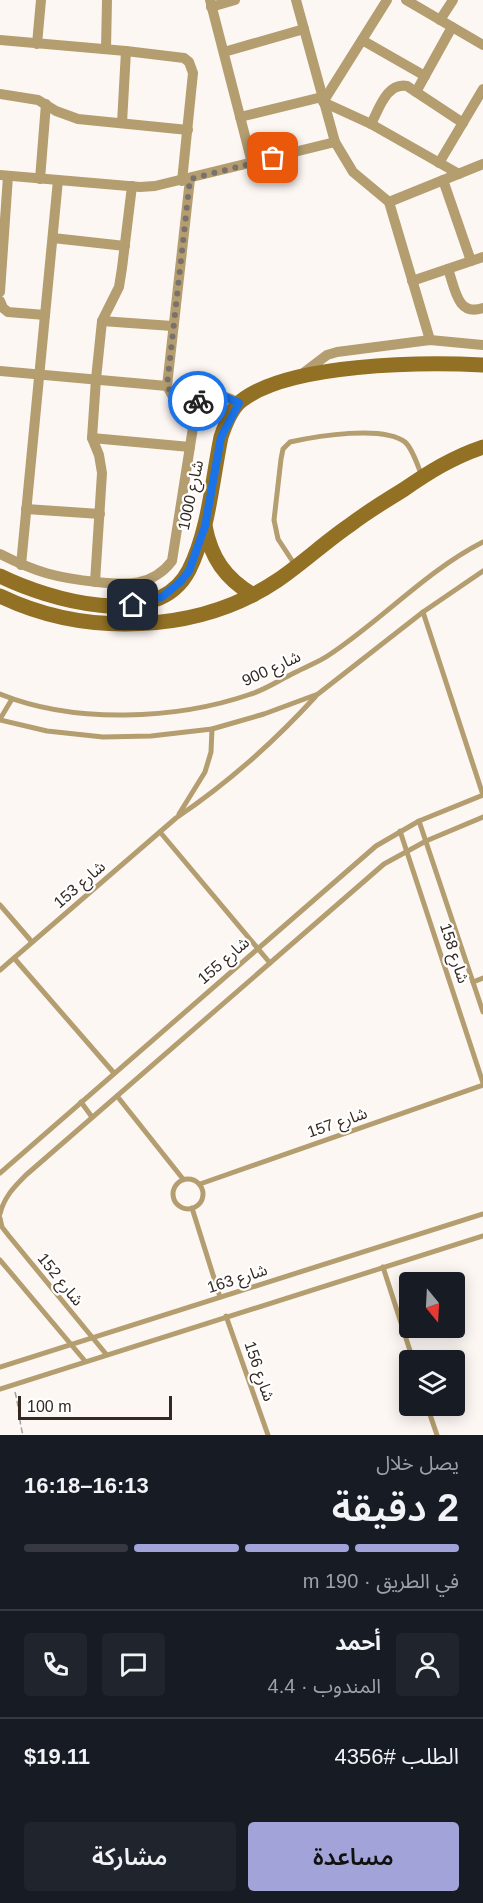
<!DOCTYPE html>
<html lang="ar">
<meta charset="utf-8">
<style>
:root{--surface:#171b24;--page:#20242c;--text:#f1f3f6;--muted:#9ea1a6;--line:#363941;--accent:#a2a3d9}
body{margin:0;font-family:Helvetica,"Noto Sans Arabic",sans-serif;background:var(--page);color:var(--text);direction:rtl;height:100vh;display:flex;flex-direction:column;font-size:22px;white-space:nowrap}
*{box-sizing:border-box;margin:0}
p{font-size:20px;color:var(--muted)}
.icon{flex:none;width:33px;height:33px;fill:none;stroke:currentColor;stroke-width:2;stroke-linecap:round;stroke-linejoin:round}
.map{position:relative;height:1435px;overflow:hidden;direction:ltr}
.drawer{display:flex;flex-direction:column;background:var(--surface);flex:1}
.drawer>*{flex:none}
.needle{width:39px;rotate:162deg}
.controls{position:absolute;left:399px;top:1272px;display:grid;gap:12px}
.controls a{display:grid;place-items:center;width:66px;height:66px;border-radius:6px;background:var(--surface);box-shadow:0 3px 15px #0003;font-size:30px}
.scale{position:absolute;left:18px;bottom:15px;width:154px;box-sizing:border-box;padding-left:6px;border:3px solid #342922;border-top:0;font-size:16px;line-height:21px;white-space:nowrap;color:#342922;-webkit-text-stroke:4px #fff;paint-order:stroke}
.pin{position:absolute;display:grid;place-items:center;width:51px;height:51px;color:#fff;margin:-26px;border-radius:12px;box-shadow:0 3px 9px #0006}
.courier{position:absolute;display:grid;place-items:center;width:60px;height:60px;margin:-30px;border:4px solid #1a73e8;border-radius:50%;background:#fff;color:#222;box-shadow:0 2px 8px #0007}
.overview em{font-style:normal;font-weight:600}
.overview div{display:flex;flex-direction:column-reverse}
.overview{display:flex;align-items:center;justify-content:space-between;height:102px;padding:0 24px}
h1{font-size:39px;font-weight:600;line-height:45px}
.bar{display:grid;grid-template-columns:repeat(4,1fr);gap:9px 6px;align-content:center;height:72px;padding:0 24px}
.bar i{height:8px;border-radius:4px;background:var(--line)}
.bar .active{background:var(--accent)}
.bar p{grid-column:span 4}
.line{display:flex;align-items:center;gap:15px;padding:0 24px;border-top:2px solid var(--line)}
.line div{flex:1}
.round{display:grid;place-items:center;flex:none;width:63px;height:63px;border-radius:6px;background:var(--page)}
.cta{display:flex;gap:12px;margin-top:auto;padding:12px 24px}
.cta a{flex:1;height:69px;border-radius:6px;background:var(--accent);color:#111;font-size:24px;font-weight:600;line-height:69px;text-align:center}
.cta a+a{background:var(--page);color:var(--text)}
.map>svg:first-child{display:block}
</style>
<div class="map">
<svg width="483" height="1435" viewBox="0 0 483 1435">
<rect width="100%" height="100%" fill="#fdf7f4"/>
<g fill="none" stroke-linecap="round" stroke-linejoin="round">
<path stroke="#a79f9b" stroke-width="1.5" stroke-dasharray="6 3" stroke-linecap="butt" d="M 15,1392 C 19,1407 19,1421 23,1435"/>
<g stroke="#b49e70" stroke-width="5">
<path d="M 295,565 L 278,539 L 274,520 L 281,459 L 283,449 L 290,442 C 317,436 383,425 405,442 C 413,449 418,467 422,476"/>
<path d="M 423,612 L 483,795"/>
<path d="M 0,694 C 74,724 176,720 251,694 C 267,689 281,679 296,672 C 307,666 319,662 329,655 C 382,620 426,571 483,542"/>
<path d="M 0,719 L 12,699"/>
<path d="M 0,720 L 47,731 L 103,737 L 151,736 L 212,729 L 264,714 L 318,694 L 423,612 L 483,571"/>
<path d="M 179,814 L 205,772 L 211,752 L 212,729"/>
<path d="M 419,821 L 483,1012"/>
<path d="M 400,831 L 483,1083"/>
<path d="M 160,832 L 270,963"/>
<path d="M 0,905 L 32,942"/>
<path d="M 14,958 L 114,1073"/>
<path d="M 0,970 L 176,818 C 228,783 274,742 316,696"/>
<path d="M 473,982 L 483,978"/>
<path d="M 117,1096 L 183,1179"/>
<path d="M 81,1102 L 92,1117"/>
<path d="M 0,1173 L 376,846 L 419,821 L 483,795"/>
<circle cx="188" cy="1194" r="15"/>
<path d="M 200,1184 L 483,1085"/>
<path d="M 192,1208 L 220,1297"/>
<path d="M 0,1214 C 4,1197 14,1187 26,1175 L 384,864 L 426,841 L 483,817"/>
<path d="M 0,1218 L 2,1227 L 9,1236 L 106,1354"/>
<path d="M 0,1260 L 85,1361"/>
<path d="M 383,1267 L 413,1360"/>
<path d="M 226,1316 L 268,1435"/>
<path d="M 0,1367 L 483,1214"/>
<path d="M 0,1389 L 483,1236"/>
<path d="M 427,1406 L 437,1435"/>
</g>
<g stroke="#b49e70" stroke-width="10">
<path d="M 210,0 L 252,163"/>
<path d="M 296,0 L 335,142 L 353,172 L 389,202 L 430,340"/>
<path d="M 387,0 L 323,102 L 371,124 L 459,174"/>
<path d="M 406,0 L 483,45"/>
<path d="M 211,7 L 235,0"/>
<path d="M 440,20 L 453,0"/>
<path d="M 0,40 L 126,51 L 184,58 L 189,62 L 193,73 L 182,181"/>
<path d="M 362,40 L 425,76"/>
<path d="M 37,44 L 41,0"/>
<path d="M 106,49 L 107,0"/>
<path d="M 224,52 L 304,29"/>
<path d="M 416,92 L 452,27"/>
<path d="M 0,94 L 38,100 L 56,111 L 78,119 L 188,130"/>
<path d="M 240,117 L 322,97"/>
<path d="M 122,123 L 126,51"/>
<path d="M 371,124 C 379,109 387,82 407,86 L 463,123"/>
<path d="M 439,163 L 483,89"/>
<path d="M 0,175 L 140,187 L 155,186 L 335,142"/>
<path d="M 40,179 L 46,104"/>
<path d="M 190,179 L 167,386 L 172,395 C 198,408 199,395 220,396 C 226,396 233,400 239,403"/>
<path d="M 443,180 L 471,261"/>
<path d="M 389,202 L 483,164"/>
<path d="M 53,238 L 125,246"/>
<path d="M 448,269 C 455,288 457,317 483,308"/>
<path d="M 412,281 L 483,257"/>
<path d="M 0,292 L 8,176"/>
<path d="M 0,301 L 3,308 L 8,312 L 45,315"/>
<path d="M 102,321 L 172,326"/>
<path d="M 0,371 L 167,386"/>
<path d="M 302,374 L 327,355 L 337,352 L 430,340 L 483,345"/>
<path d="M 92,438 L 190,447"/>
<path d="M 26,509 L 100,514"/>
<path d="M 0,554 C 35,572 57,578 97,582 C 126,585 152,587 172,561 L 197,402"/>
<path d="M 21,565 L 58,180"/>
<path d="M 95,582 L 102,473 L 99,455 L 92,438 L 96,379 L 102,321 L 119,287 L 122,268 L 132,186"/>
</g>
<g stroke="#927124" stroke-width="15">
<path d="M 205,526 C 211,558 225,578 253,595"/>
<path d="M 0,576 C 47,599 157,633 189,570 C 209,530 212,481 221,437 C 225,425 231,409 241,401 C 289,363 422,362 483,365"/>
<path d="M 0,596 C 85,637 198,634 278,580 C 303,563 325,542 350,525 C 367,512 385,501 403,490 C 429,472 453,457 483,447"/>
</g>
</g>
<g fill="none" stroke-linecap="round" stroke-linejoin="round">
<path stroke="#7a716c" stroke-width="6" stroke-dasharray="0 10.8" d="M 198,401 C 184,401 174,399 167,386 L 190,179 L 273,158"/>
<path stroke="#1a73e8" stroke-width="8" d="M 133,605 L 162,597 L 180,582 L 189,571 L 205,526 L 221,437 L 239,403 L 223,396 L 198,401"/>
</g>
<g text-anchor="middle" stroke-width="4.5" stroke-linejoin="round" paint-order="stroke">
<g font-size="16" fill="#342922" stroke="#fff">
<text transform="translate(190 495) rotate(-78)" y="6">شارع 1000</text>
<text transform="translate(271 668) rotate(-25)" y="6">شارع 900</text>
<text transform="translate(79 884) rotate(-41)" y="6">شارع 153</text>
<text transform="translate(455 953) rotate(72)" y="6">شارع 158</text>
<text transform="translate(223 960) rotate(-41)" y="6">شارع 155</text>
<text transform="translate(337 1122) rotate(-19)" y="6">شارع 157</text>
<text transform="translate(237 1278) rotate(-18)" y="6">شارع 163</text>
<text transform="translate(61 1279) rotate(51)" y="6">شارع 152</text>
<text transform="translate(260 1371) rotate(71)" y="6">شارع 156</text>
</g>
</g>
</svg>
<div class="controls">
<a><svg class="needle" viewBox="-14 -14 28 28"><path d="M0-13l5 13h-10z" fill="#e53935"/><path d="M0 13l5-13h-10z" fill="#9ea1a6"/></svg></a>
<a><svg class="icon" aria-label="layers" viewBox="0 0 24 24"><path d="M12 4l9 5-9 5-9-5zM3 14l9 5 9-5"/></svg></a>
</div>
<div class="scale">100 m</div>
<div class="pin" style="left:273px;top:158px;background:#ea580c"><svg class="icon" aria-label="bag" viewBox="0 0 24 24"><path d="M5 8h14l-1 12H6zM9 8a3 3 0 0 1 6 0"/></svg></div>
<div class="pin" style="left:133px;top:605px;background:#1f2937"><svg class="icon" aria-label="home" viewBox="0 0 24 24"><path d="M3 11l9-7 9 7M6 9v11h12V9"/></svg></div>
<div class="courier" style="left:198px;top:401px"><svg class="icon" aria-label="bike" viewBox="0 0 24 24"><circle cx="6" cy="16" r="4"/><circle cx="18" cy="16" r="4"/><path d="M6 16l4-8h5l3 8M10 8l3 8H6M13 5h3"/></svg></div>
</div>
<section class="drawer">
<div class="overview"><div><h1>2 دقيقة</h1><p>يصل خلال</p></div><em>16:13–16:18</em></div>
<div class="bar"><i class="active"></i><i class="active"></i><i class="active"></i><i></i><p>في الطريق · 190 m</p></div>
<div class="line" style="height:108px"><a class="round"><svg class="icon" aria-label="person" viewBox="0 0 24 24"><circle cx="12" cy="8" r="4"/><path d="M4 21q1-7 8-7t8 7"/></svg></a><div><b>أحمد</b><p>المندوب · 4.4</p></div><a class="round"><svg class="icon" aria-label="chat" viewBox="0 0 24 24"><path d="M4 5h16v11H9l-5 4z"/></svg></a><a class="round"><svg class="icon" aria-label="phone" viewBox="0 0 24 24"><path d="M5 4h4l2 5-3 2q2 4 5 5l2-3 5 2v4C11 20 4 13 5 4z"/></svg></a></div>
<div class="line" style="height:78px"><div>الطلب #4356</div><b>$19.11</b></div>
<div class="cta"><a>مساعدة</a><a>مشاركة</a></div>
</section>
